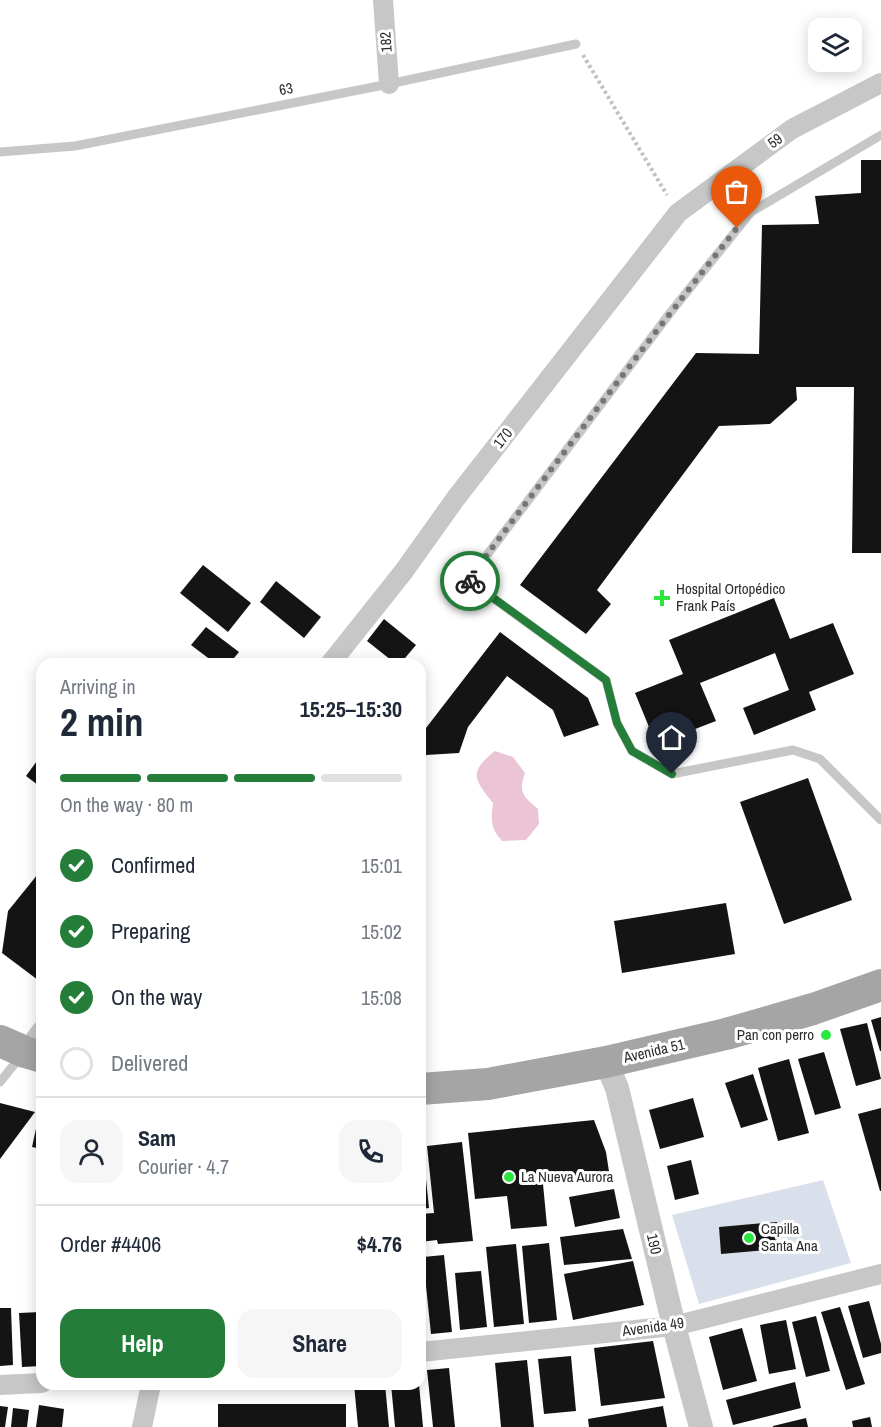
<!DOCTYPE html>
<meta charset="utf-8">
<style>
:root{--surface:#fff;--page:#f6f6f7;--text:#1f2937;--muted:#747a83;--line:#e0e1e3;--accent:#247e3a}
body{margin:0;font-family:"Archivo Narrow",sans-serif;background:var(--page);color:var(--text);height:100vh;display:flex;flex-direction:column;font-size:22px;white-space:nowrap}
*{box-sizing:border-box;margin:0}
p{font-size:20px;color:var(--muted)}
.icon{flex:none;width:33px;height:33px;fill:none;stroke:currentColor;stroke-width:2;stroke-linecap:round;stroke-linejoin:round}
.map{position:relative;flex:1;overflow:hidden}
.sheet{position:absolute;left:36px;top:658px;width:390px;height:732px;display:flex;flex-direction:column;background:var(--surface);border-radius:18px;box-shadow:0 3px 15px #0003}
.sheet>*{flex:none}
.fabs{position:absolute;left:808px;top:18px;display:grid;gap:12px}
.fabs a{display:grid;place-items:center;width:54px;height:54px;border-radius:12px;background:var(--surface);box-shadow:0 3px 15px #0003;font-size:30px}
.pin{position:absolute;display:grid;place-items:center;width:51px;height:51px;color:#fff;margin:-62px -26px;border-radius:50% 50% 50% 0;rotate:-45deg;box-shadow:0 0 6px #0007}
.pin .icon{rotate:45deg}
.courier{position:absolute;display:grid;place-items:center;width:60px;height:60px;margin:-30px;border:4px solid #247e3a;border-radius:50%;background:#fff;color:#222;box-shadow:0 2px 8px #0007}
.headline em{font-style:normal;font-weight:700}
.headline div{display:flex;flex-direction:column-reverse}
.headline{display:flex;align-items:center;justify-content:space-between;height:102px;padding:0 24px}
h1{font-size:39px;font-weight:700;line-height:45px}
.bar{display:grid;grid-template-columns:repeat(4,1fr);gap:9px 6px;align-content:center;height:72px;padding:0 24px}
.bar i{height:8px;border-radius:4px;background:var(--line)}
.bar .active{background:var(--accent)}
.bar p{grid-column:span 4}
.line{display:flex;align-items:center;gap:15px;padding:0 24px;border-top:2px solid var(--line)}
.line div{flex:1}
.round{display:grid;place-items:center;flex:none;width:63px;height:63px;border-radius:18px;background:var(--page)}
ol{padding:0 24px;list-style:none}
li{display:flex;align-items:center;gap:18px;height:66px}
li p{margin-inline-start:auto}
li .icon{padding:6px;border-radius:50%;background:var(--accent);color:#fff;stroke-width:4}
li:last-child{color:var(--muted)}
li i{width:33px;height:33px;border:3px solid var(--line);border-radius:50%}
.button{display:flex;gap:12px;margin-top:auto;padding:12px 24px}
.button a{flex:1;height:69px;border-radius:18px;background:var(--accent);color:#fff;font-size:24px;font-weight:700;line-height:69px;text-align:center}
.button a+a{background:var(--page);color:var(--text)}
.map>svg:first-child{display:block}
</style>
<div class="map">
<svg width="881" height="1427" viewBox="0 0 881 1427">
<rect width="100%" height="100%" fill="#fff"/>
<path fill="#dae0eb" d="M 823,1180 L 851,1263 L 699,1304 L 672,1215 Z"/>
<path fill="#ebc5d6" d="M 495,751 L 513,757 L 525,773 C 518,792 523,796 538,809 L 539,824 L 526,840 L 502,841 C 490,828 491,820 493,803 C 474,779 468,772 495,751 Z"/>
<g fill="#141414">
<path d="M 861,160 L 881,160 L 881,553 L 852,553 L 854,387 L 796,387 L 797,400 L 770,424 L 719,426 L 597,590 L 611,604 L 586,634 L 520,585 L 696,353 L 759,354 L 762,225 L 819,224 L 815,196 L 861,193 Z"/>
<path d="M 203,565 L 251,603 L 228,632 L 180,593 Z"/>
<path d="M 276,581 L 321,617 L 304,638 L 260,602 Z"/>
<path d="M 774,598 L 790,639 L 833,623 L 854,674 L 809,692 L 816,710 L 754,735 L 743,708 L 789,690 L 775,653 L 700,683 L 716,721 L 656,744 L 635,693 L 683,674 L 669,640 Z"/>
<path d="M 384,619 L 416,645 L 400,664 L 396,664 L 367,641 Z"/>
<path d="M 206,627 L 239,652 L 229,664 L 216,664 L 191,645 Z"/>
<path d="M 500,632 L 588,698 L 599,725 L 564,737 L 553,710 L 507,676 L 468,727 L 459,753 L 426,755 L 426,728 Z"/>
<path d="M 42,754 L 42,788 L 26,776 Z"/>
<path d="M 808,778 L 852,900 L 784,924 L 740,802 Z"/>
<path d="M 42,869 L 42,983 L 2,953 L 8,911 Z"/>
<path d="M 726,903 L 735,954 L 622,973 L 614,921 Z"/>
<path d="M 881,1017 L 881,1051 L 880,1051 L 871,1020 Z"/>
<path d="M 867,1023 L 881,1079 L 856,1086 L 840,1029 Z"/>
<path d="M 824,1052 L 841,1108 L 815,1115 L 798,1059 Z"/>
<path d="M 789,1059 L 809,1133 L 778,1141 L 758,1068 Z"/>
<path d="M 753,1074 L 768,1120 L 741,1128 L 725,1083 Z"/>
<path d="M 693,1098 L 704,1137 L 660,1149 L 649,1110 Z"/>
<path d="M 0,1103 L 35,1112 L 0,1159 Z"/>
<path d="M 41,1106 L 42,1106 L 42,1149 L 32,1147 Z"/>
<path d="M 881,1108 L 881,1191 L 880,1191 L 858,1114 Z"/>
<path d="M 594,1120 L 606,1152 L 610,1178 L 543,1184 L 547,1226 L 511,1229 L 507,1196 L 475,1199 L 468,1133 Z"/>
<path d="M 420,1141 L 422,1141 L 429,1208 L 420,1209 Z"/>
<path d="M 462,1142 L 473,1241 L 438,1244 L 437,1240 L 420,1242 L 420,1214 L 434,1213 L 427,1146 Z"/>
<path d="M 691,1160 L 699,1194 L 675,1200 L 667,1166 Z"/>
<path d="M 614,1189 L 620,1218 L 575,1227 L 569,1197 Z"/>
<path d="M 777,1222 L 779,1249 L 721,1254 L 719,1227 Z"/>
<path d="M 623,1229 L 632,1259 L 564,1265 L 560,1237 Z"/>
<path d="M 549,1243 L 557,1320 L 529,1323 L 522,1246 Z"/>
<path d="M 516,1244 L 524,1324 L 494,1327 L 486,1247 Z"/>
<path d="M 444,1255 L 452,1332 L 431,1334 L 423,1257 Z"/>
<path d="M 633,1261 L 644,1305 L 573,1320 L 564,1274 Z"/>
<path d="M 481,1271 L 487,1327 L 460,1330 L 455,1273 Z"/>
<path d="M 869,1301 L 881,1344 L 881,1353 L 863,1358 L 848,1306 Z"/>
<path d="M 840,1307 L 865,1384 L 846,1390 L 821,1312 Z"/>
<path d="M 0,1308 L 11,1308 L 13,1365 L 0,1366 Z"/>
<path d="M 41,1312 L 42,1366 L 22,1367 L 19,1313 Z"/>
<path d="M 816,1316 L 830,1371 L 806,1377 L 792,1322 Z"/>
<path d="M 786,1320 L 796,1369 L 769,1374 L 760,1325 Z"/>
<path d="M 742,1328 L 757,1381 L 723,1390 L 709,1337 Z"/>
<path d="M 653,1341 L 665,1398 L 601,1406 L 594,1348 Z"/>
<path d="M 571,1356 L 576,1411 L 544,1414 L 538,1359 Z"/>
<path d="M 527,1360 L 534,1427 L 501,1427 L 495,1363 Z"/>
<path d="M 449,1368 L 455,1427 L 433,1427 L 427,1370 Z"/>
<path d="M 795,1382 L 801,1408 L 733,1425 L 726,1400 Z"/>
<path d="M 354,1384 L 385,1384 L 389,1427 L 358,1427 Z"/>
<path d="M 391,1384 L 419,1384 L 423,1427 L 395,1427 Z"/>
<rect x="218" y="1404" width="128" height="23"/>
<path d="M 39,1405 L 64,1409 L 62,1427 L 36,1427 Z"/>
<path d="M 0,1406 L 8,1407 L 5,1427 L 0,1427 Z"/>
<path d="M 663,1406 L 667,1427 L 589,1427 L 588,1419 Z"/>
<path d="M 13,1408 L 29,1410 L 27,1427 L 11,1427 Z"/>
<path d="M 870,1417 L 872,1427 L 853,1427 L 852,1421 Z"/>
<path d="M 806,1418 L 808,1427 L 773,1427 L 773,1426 Z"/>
</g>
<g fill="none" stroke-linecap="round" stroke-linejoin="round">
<path stroke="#c1c1c1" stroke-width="4" stroke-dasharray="3 3" stroke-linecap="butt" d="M 583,55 L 667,195"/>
<g stroke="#c7c7c7" stroke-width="9">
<path d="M 881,135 L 751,212 L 670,313 L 468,580 L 606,680 L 617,723 L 632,751 L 672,774 L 793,750 L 820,759 L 881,820"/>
<path d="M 0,152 L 75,146 L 389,84 L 576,44"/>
<path d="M 0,1082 L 21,1056"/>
</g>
<g stroke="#c7c7c7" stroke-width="20">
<path d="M 383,0 L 389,84"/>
<path d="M 330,664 L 404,571 L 456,498 L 678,213 L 792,129 L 881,83"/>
<path d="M 25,1052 L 42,1030"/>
<path d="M 420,1352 L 674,1326 L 881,1274"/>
<path d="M 0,1385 L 42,1383"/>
<path d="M 142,1427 L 151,1384"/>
</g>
<path stroke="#c7c7c7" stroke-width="24" d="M 606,1062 L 617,1088 L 674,1326 L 701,1427"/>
<g stroke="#a5a5a5" stroke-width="32">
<path d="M 0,1041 L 25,1052 L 42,1057"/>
<path d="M 420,1089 L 488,1084 L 606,1062 L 726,1034 L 813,1009 L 881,985"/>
</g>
</g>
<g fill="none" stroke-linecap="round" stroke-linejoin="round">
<path stroke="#767676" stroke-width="6" stroke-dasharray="0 10.8" d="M 470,581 L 468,580 C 557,462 645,344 737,228"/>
<path stroke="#247e3a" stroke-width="8" d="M 470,581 L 606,680 L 617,723 L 632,751 L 672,774"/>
</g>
<g fill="#2be73e" stroke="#fff" stroke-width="2">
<path d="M659 589h6v6h6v6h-6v6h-6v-6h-6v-6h6z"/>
<circle cx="826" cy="1035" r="6"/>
<circle cx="509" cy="1177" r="6"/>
<circle cx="749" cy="1238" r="6"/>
</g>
<g text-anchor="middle" stroke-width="6" stroke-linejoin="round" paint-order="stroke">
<g font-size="15" fill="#2d2d2d" stroke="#fff">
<text transform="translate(386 42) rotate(-94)" y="5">182</text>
<text transform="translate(286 89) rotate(-11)" y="5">63</text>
<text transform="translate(775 141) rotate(-36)" y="5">59</text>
<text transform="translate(503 438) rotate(-52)" y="5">170</text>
<text transform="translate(654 1051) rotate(-13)" y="5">Avenida 51</text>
<text transform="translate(654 1244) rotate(77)" y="5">190</text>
<text transform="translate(653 1327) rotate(-8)" y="5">Avenida 49</text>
</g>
<g font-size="15" fill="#2d2d2d" stroke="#fff" text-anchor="start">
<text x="676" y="594">Hospital Ortopédico<tspan x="676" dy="17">Frank País</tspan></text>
<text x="814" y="1040" text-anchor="end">Pan con perro</text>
<text x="521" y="1182">La Nueva Aurora</text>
<text x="761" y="1234">Capilla<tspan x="761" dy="17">Santa Ana</tspan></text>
</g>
</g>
</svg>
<div class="fabs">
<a><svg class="icon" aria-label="layers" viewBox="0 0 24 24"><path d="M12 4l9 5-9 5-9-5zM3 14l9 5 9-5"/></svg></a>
</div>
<div class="pin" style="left:737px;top:228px;background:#ea580c"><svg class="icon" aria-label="bag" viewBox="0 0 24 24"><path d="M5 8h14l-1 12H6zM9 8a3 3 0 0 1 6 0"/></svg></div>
<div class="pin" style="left:672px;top:774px;background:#1f2937"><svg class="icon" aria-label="home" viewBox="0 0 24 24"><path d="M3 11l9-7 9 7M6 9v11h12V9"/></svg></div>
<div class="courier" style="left:470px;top:581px"><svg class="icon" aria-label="bike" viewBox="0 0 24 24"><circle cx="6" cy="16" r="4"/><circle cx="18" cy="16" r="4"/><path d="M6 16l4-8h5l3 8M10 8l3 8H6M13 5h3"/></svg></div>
<section class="sheet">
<div class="headline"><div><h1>2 min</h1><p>Arriving in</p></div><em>15:25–15:30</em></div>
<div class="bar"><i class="active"></i><i class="active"></i><i class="active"></i><i></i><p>On the way · 80 m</p></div>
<ol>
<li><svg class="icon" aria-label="check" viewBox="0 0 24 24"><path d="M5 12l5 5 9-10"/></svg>Confirmed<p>15:01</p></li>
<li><svg class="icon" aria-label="check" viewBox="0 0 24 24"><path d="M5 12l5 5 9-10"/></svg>Preparing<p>15:02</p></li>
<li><svg class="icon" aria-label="check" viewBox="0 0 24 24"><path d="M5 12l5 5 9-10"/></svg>On the way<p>15:08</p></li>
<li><i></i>Delivered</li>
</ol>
<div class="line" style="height:108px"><a class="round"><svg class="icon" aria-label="person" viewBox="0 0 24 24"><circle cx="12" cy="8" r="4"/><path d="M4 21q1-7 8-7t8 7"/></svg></a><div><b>Sam</b><p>Courier · 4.7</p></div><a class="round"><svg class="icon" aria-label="phone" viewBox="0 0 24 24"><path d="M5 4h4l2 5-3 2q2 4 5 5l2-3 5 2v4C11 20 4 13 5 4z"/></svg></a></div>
<div class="line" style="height:78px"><div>Order #4406</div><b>$4.76</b></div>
<div class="button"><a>Help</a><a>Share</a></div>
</section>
</div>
